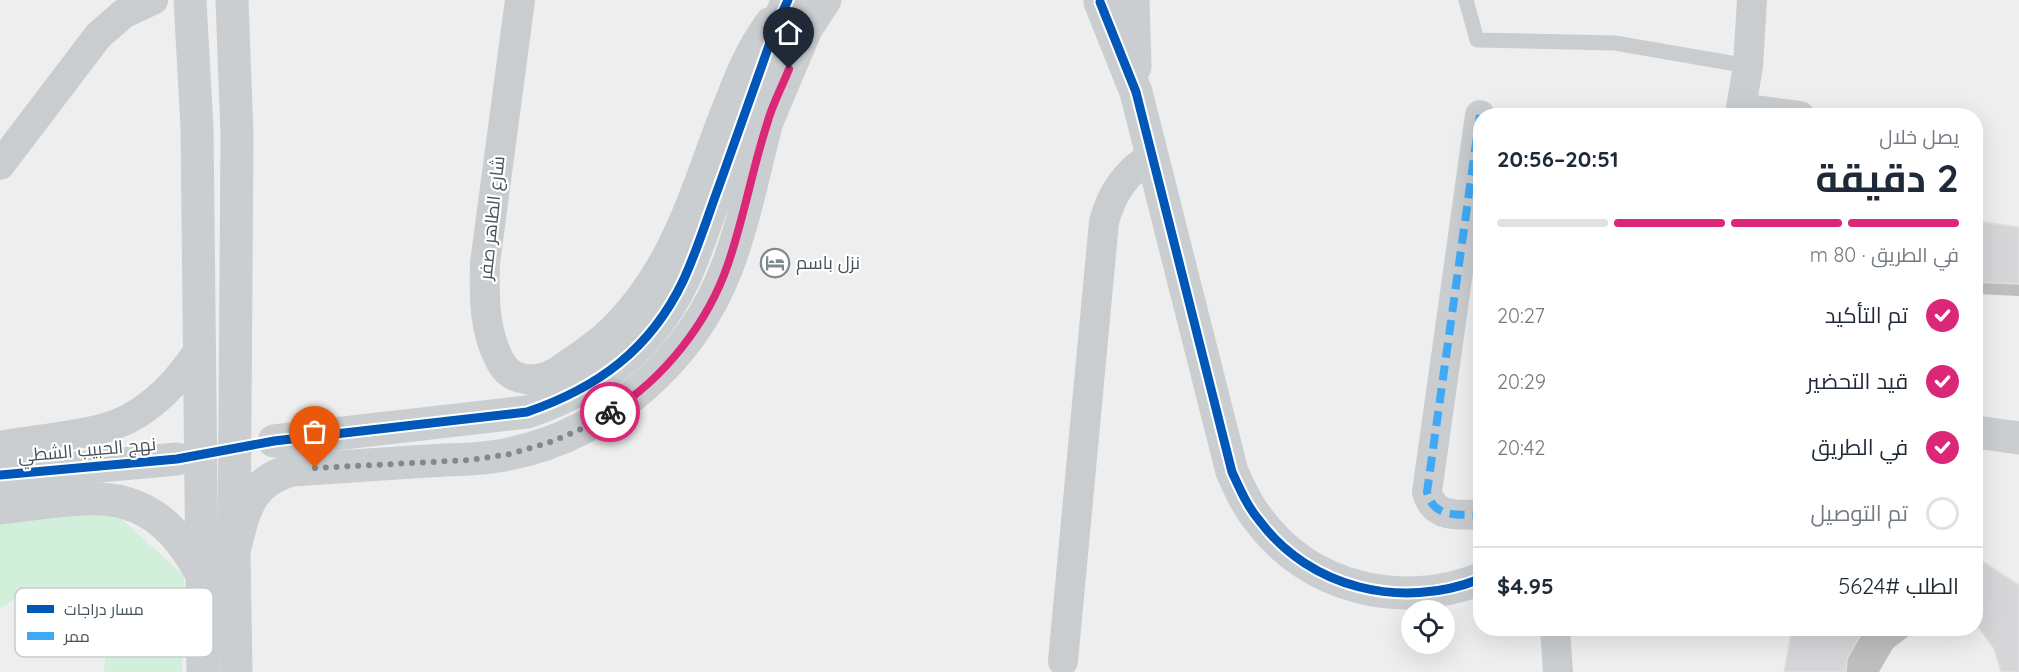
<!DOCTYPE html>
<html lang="ar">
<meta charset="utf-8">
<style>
:root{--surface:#fff;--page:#f6f6f7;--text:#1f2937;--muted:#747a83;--line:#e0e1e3;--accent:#db2777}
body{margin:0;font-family:Quicksand,Cairo,sans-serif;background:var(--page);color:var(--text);direction:rtl;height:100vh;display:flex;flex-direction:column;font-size:22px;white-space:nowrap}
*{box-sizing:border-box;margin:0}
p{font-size:20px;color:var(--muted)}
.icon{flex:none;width:33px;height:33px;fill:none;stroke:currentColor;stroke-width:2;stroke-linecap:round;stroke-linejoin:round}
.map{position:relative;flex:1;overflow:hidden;direction:ltr}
.sheet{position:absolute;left:1473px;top:108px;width:510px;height:528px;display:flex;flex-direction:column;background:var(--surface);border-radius:24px;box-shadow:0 6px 24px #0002;direction:rtl}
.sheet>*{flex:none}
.controls{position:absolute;left:1401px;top:600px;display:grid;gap:12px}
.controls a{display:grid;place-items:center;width:54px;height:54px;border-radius:50%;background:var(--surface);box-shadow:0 6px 24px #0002;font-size:30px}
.pin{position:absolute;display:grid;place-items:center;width:51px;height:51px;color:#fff;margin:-62px -26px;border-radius:50% 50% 50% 0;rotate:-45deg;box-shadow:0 0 6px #0007}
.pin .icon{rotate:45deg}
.courier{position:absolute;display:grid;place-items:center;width:60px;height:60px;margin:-30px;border:4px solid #db2777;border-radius:50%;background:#fff;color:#222;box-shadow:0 2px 8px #0007}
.head em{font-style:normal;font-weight:700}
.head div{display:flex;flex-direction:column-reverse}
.head{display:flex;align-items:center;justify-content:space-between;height:102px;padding:0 24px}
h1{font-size:39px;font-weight:700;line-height:45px}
.bar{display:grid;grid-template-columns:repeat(4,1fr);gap:9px 6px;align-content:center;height:72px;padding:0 24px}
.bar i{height:8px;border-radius:4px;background:var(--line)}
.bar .selected{background:var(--accent)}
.bar p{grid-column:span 4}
.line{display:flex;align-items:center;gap:15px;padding:0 24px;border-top:2px solid var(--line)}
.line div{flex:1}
ol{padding:0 24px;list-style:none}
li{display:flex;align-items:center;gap:18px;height:66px}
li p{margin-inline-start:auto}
li .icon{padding:6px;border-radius:50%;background:var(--accent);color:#fff;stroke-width:4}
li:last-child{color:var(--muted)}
li i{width:33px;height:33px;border:3px solid var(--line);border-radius:50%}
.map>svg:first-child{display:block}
</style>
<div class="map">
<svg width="2019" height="672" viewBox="0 0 2019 672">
<rect width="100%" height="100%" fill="#efeeee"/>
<path fill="#d1efda" d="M 113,511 L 184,576 L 182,672 L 104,672 L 110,602 L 96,589 L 25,592 L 0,609 L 0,523 Z"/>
<g fill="#0003">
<path d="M 1976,223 L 2019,228 L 2019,296 L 1976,294 Z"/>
<path d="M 1976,559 L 2019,585 L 2019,672 L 2002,672 L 1996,648 L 1978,625 L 1976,625 Z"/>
<path d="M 1796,628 L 1919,628 L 1893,648 L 1879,672 L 1786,672 Z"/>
</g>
<g fill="#d6d6d8" stroke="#e0e0e1" stroke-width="1.5">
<path d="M 1976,221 L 2019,227 L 2019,284 L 1976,282 Z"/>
<path d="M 1976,557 L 2019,585 L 2019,672 L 2001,672 L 1994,649 L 1976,624 Z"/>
<path d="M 1794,628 L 1867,628 L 1863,631 L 1847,659 L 1846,672 L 1784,672 L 1791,634 Z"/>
</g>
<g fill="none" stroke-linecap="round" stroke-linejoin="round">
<path stroke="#cacdcf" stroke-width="15" d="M 1466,0 L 1477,40 L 1615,43 L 1748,66"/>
<g stroke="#cacdcf" stroke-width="30">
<path d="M 520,0 L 485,263 C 484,296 484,331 500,361 C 512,384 538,383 558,371 C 574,360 591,349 606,336 C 670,277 691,203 721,123 C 735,87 747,53 770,22"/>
<path d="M 1741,108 L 1748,66 L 1752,0"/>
<path d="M 1480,115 L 1427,492 C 1434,519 1458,514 1480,515"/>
<path d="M 1740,116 L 1741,108 L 1800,116"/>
<path d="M 0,165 L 98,36 L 123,14 L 153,0"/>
<path d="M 0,446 C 33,440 68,437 101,429 C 143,419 176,385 199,350"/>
<path d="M 1555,628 L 1558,672"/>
<path d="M 1063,661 L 1104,222 C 1112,192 1126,172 1152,156"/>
</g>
<g stroke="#caced0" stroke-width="33">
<path d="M 190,0 L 197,127 L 203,672"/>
<path d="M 232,0 L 237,135 L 234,551 L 236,672"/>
<path d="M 1133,0 L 1135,67"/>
<path d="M 1100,2 L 1136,92 L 1232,472 C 1240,489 1247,506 1259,520 C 1310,589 1402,610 1480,579"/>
<path d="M 758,143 L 806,29 L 825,0"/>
<path d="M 1976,432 L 2019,438"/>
<path d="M 274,441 L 527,412 C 597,388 650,350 683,281 C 697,251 707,218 719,186 C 737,135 756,83 774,31 L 788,0"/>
<path d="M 0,475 L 177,459"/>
<path d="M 0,508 C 92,498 149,477 201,573"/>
<path d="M 234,551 C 244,512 248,482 292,470 C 337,467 382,464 428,461 C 455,459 482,460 509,454 C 607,434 692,360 727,267 C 745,220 754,170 767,122"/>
</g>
<path stroke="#3fa9f5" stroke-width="8" stroke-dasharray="15 8" stroke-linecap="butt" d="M 1480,115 L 1427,492 C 1434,519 1458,514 1480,515"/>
<g stroke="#fff" stroke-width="13">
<g id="cycleway">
<path d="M 1100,2 L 1136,92 L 1232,472 C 1240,489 1247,506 1259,520 C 1310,589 1402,610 1480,579"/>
<path d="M 0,475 L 177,459 L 274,441 L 527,412 C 597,388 650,350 683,281 C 697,251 707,218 719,186 C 737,135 756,83 774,31 L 788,0"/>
</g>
</g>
<use href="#cycleway" stroke="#0057b8" stroke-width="9"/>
</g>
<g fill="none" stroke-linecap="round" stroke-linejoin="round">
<path stroke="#80898e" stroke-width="6" stroke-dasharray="0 10.8" d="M 315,468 L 471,460 L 510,454 L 548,443 L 584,428 L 610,412"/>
<path stroke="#db2777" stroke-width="8" d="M 610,412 C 663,380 708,323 728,264 C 744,218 752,170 767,124 C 772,105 782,87 789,69"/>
</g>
<defs>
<g id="hotel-ring" transform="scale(1.5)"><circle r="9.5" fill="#fff" stroke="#80898e" stroke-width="1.5"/><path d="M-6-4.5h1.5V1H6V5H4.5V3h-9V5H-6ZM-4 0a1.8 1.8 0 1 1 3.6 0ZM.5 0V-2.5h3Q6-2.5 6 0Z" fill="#80898e"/></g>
</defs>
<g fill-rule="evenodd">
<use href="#hotel-ring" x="775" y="263"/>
</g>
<g text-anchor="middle" stroke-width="4.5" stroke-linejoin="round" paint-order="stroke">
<g font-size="18" fill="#45525a" stroke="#fff">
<text transform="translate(492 218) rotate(-84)" y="6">شارع الطاهر صفر</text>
<text transform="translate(87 450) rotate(-5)" y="6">نهج الحبيب الشطي</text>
</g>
<g font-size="18" fill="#45525a" stroke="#fff" text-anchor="start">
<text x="796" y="269">نزل باسم</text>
</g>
</g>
<rect x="15" y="588" width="198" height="69" rx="9" fill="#fff" stroke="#c7cbce" stroke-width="1.5"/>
<rect x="27" y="605" width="27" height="8" fill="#0057b8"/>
<rect x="27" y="632" width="27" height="8" fill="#3fa9f5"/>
<g font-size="16" fill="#45525a">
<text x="64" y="615">مسار دراجات</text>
<text x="64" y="642">ممر</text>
</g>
</svg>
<div class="controls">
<a><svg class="icon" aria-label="locate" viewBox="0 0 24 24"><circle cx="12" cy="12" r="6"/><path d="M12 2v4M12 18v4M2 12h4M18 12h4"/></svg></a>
</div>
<div class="pin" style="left:315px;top:468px;background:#ea580c"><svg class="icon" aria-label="bag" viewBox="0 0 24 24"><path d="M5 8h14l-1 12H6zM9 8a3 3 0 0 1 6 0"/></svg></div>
<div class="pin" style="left:789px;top:69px;background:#1f2937"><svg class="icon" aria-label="home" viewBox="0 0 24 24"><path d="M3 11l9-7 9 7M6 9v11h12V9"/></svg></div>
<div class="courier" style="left:610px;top:412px"><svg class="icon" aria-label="bike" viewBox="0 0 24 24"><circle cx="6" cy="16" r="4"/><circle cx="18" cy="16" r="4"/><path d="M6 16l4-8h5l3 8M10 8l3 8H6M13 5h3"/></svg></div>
<section class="sheet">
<div class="head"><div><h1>2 دقيقة</h1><p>يصل خلال</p></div><em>20:51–20:56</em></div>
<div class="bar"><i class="selected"></i><i class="selected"></i><i class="selected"></i><i></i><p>في الطريق · 80 m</p></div>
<ol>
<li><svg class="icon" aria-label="check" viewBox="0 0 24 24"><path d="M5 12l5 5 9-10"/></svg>تم التأكيد<p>20:27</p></li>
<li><svg class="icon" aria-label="check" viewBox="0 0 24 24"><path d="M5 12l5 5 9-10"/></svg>قيد التحضير<p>20:29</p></li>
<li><svg class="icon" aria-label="check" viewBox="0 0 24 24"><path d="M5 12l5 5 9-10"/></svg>في الطريق<p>20:42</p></li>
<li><i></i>تم التوصيل</li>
</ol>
<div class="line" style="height:78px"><div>الطلب #5624</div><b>$4.95</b></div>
</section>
</div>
